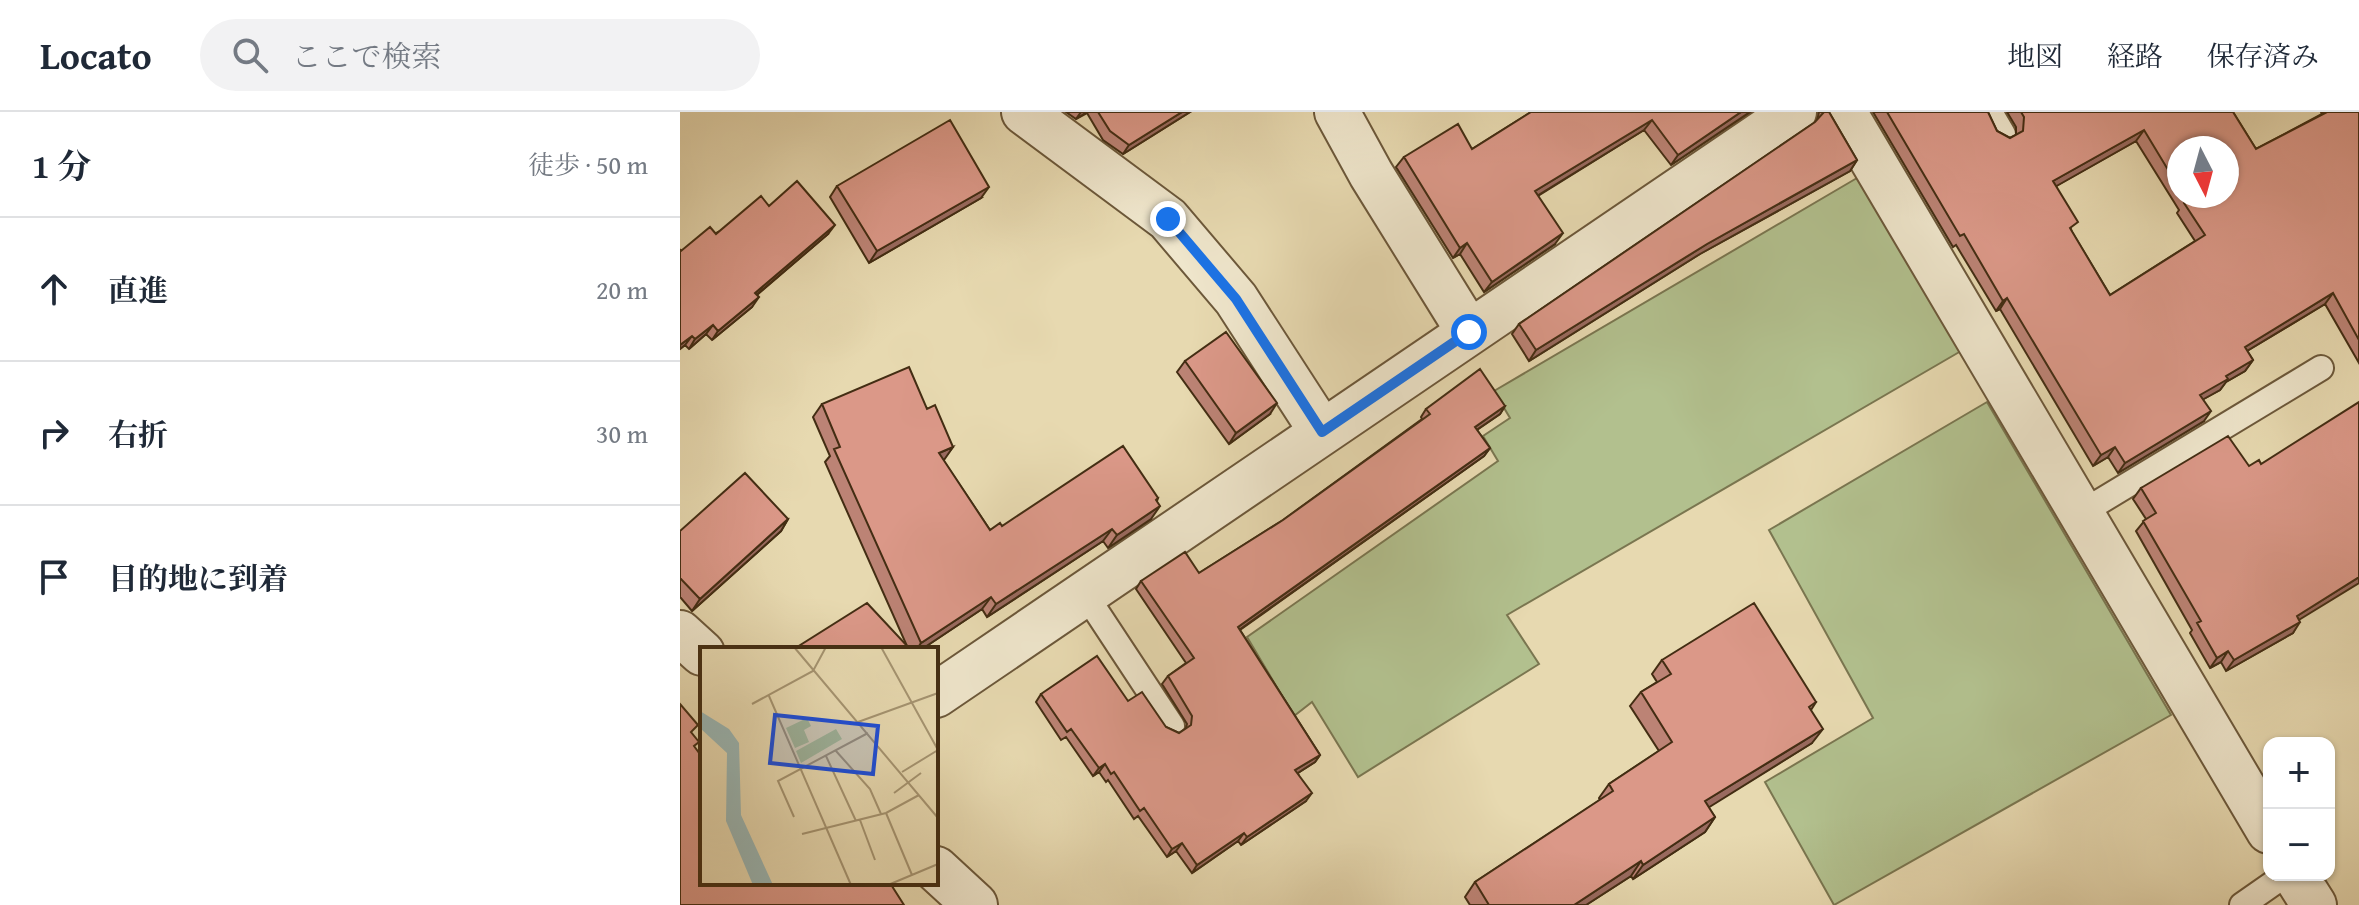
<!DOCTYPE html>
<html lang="ja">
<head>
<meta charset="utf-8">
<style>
  body { margin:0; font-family:"Gentium Book Plus","Noto Serif JP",serif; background:#f2f2f3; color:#1f2937 }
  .controls { position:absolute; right:24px; bottom:24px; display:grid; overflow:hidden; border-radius:16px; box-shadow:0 2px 6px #0004 }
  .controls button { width:72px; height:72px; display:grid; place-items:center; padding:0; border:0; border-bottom:2px solid #e0e1e3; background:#fff; color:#1f2937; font:40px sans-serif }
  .compass { position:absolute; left:1487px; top:24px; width:72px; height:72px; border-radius:50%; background:#fff; box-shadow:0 2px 6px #0004; rotate:174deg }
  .stop { position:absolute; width:24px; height:24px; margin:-18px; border:6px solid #1a73e8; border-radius:50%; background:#fff }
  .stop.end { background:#1a73e8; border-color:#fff; box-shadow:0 2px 8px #0008 }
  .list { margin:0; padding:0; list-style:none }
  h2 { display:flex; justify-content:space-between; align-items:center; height:104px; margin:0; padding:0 32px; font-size:34px }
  h2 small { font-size:26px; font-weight:400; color:#747a83 }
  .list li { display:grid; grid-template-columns:52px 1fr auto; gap:24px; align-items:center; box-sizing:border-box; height:144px; padding:0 32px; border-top:2px solid #e0e1e3 }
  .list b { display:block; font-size:30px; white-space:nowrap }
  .list em { font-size:26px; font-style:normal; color:#747a83 }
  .icon { flex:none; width:44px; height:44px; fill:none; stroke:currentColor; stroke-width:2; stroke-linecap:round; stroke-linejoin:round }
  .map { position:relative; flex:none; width:1679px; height:793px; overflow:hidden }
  header { display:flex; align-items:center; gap:48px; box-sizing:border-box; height:112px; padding:0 40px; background:#fff; border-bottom:2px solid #e0e1e3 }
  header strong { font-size:38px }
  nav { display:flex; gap:44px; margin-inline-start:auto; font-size:28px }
  .search { width:560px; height:72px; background:#f2f2f3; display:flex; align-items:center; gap:20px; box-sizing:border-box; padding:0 28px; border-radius:44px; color:#747a83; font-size:30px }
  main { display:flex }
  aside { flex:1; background:#fff }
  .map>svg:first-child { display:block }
</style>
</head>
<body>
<header>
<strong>Locato</strong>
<div class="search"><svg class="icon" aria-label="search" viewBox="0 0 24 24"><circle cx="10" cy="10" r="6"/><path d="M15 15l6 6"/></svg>ここで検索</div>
<nav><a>地図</a><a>経路</a><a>保存済み</a></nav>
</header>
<main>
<aside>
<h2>1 分<small>徒歩 · 50 m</small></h2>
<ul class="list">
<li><svg class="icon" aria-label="ahead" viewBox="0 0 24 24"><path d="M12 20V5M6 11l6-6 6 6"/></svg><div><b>直進</b></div><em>20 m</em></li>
<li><svg class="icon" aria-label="right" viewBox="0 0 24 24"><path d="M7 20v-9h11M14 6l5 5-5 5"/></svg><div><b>右折</b></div><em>30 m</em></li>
<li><svg class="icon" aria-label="arrive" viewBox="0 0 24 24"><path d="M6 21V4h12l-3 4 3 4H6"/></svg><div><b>目的地に到着</b></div></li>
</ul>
</aside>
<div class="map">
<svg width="1679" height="793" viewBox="0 0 1679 793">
  <rect width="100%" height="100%" fill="#e7d9b0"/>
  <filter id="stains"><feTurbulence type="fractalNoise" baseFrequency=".0025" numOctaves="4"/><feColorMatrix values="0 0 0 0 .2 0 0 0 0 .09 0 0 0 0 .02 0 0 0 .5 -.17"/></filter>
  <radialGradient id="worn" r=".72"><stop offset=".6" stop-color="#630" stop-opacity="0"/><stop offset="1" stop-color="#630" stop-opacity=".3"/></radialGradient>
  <path fill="#b2c08e" stroke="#7a7650" stroke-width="2" d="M 1177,66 L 1281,239 L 827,503 L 859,552 L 678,665 L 632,590 L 614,604 L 567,525 L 818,349 L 803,324 L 830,306 L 814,279 Z
    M 1307,290 L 1491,603 L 1154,793 L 1085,670 L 1193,606 L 1089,418 Z"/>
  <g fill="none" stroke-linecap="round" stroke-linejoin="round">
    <defs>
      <path id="service" d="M 1310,0 L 1323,22
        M 1401,401 L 1641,256
        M 405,482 L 492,614
        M 1562,793 L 1605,763"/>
      <path id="minor" d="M 344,0 L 488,107 L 556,187 L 642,320
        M 657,0 L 691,62 L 789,220
        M 1164,0 L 1589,719
        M 0,521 L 22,541
        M 256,583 L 1114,0
        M 256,757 L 295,793
        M 1615,763 L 1634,793"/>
    </defs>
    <use href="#service" stroke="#6c583a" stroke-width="28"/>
    <use href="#minor" stroke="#6c583a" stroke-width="48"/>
    <use href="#service" stroke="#efe6cc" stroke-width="24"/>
    <use href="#minor" stroke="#efe6cc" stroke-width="44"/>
  </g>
  <path fill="#bc8375" stroke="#432d13" stroke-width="2" fill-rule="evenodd" d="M 386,0 L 510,0 L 443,42 L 423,28 L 407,1 L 396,7 Z
    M 851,0 L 1070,0 L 991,53 L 964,18 L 858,84 L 875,132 L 804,180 L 780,142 L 773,146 L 716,55 L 724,45 L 792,37 Z
    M 1139,0 L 1149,0 L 1177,48 L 1170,59 L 1020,142 L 849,249 L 832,222 L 839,212 L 1137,9 Z
    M 1193,0 L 1308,0 L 1317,19 L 1330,26 L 1336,23 L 1336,15 L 1327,0 L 1553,0 L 1576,37 L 1642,2 L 1641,0 L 1679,0 L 1679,251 L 1645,192 L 1567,239 L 1573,248 L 1565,259 L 1546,270 L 1540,278 L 1523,287 L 1524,309 L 1438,361 L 1428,345 L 1413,354 L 1320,197 L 1316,199 L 1276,133 L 1273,135 ZM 1456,29 L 1499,98 L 1497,101 L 1515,129 L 1430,183 L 1392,120 L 1376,74 ZM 1499,36 L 1547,84 L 1499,84 Z
    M 157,74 L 301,86 L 189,151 L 150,85 Z
    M 89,94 L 148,122 L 77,183 L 72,195 L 32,228 L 26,222 L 9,237 L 5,233 L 0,237 L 0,138 L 1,139 Z
    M 505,249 L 590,302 L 549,332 L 497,260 Z
    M 142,292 L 247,297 L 273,335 L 263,348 L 310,418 L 322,414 L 478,386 L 471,407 L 428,436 L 423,429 L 307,505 L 302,497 L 242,537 L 114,537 L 227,534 L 145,350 L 150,344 L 133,305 Z
    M 825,294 L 820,302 L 797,318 L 810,336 L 804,344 L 560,518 L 640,643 L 635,650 L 618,661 L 626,689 L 561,733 L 558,729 L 512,761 L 496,739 L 487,745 L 458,704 L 454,707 L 428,668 L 426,670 L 419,660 L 413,664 L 386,625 L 381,628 L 356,590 L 361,582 L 448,589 L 486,615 L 499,621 L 506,616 L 507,612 L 482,572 L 488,564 L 506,551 L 456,477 L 461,469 L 519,461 L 603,408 L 742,307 L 741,305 L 746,297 Z
    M 1581,352 L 1619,508 L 1613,521 L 1546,559 L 1541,550 L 1530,556 L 1510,521 L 1512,518 L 1456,419 L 1466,407 L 1453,387 L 1461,376 Z
    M 108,407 L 101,419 L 12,499 L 0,485 L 0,419 Z
    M 982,548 L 1136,590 L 1131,598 L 1132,631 L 1028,695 L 1035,705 L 1025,720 L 953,767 L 951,764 L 906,793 L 790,793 L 785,785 L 795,770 L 920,688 L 919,686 L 929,672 L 979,639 L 950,594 L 961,580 L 977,570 L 972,562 Z"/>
  <path fill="#996a5f" stroke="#432d13" stroke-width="2" d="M 401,0 L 407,0 L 396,7 Z
    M 502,0 L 510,0 L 443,42 L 449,33 Z
    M 1061,0 L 1070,0 L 991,53 L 998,43 Z
    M 972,8 L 964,18 L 847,90 L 855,79 Z
    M 1464,18 L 1456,29 L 1366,80 L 1373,69 Z
    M 1177,48 L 1170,59 L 1020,142 L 849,249 L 856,238 L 1027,132 Z
    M 309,75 L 301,86 L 189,151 L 197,139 Z
    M 155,113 L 148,122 L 68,190 L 75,181 Z
    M 883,121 L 875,132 L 804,180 L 812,170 Z
    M 787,131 L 780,142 L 773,146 L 780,136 Z
    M 1653,181 L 1645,192 L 1557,245 L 1565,235 Z
    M 79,185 L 72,195 L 32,228 L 38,219 Z
    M 1327,186 L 1320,197 L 1316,199 L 1323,189 Z
    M 33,213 L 26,222 L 9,237 L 15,227 Z
    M 12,224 L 5,233 L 0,237 L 0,233 Z
    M 1573,248 L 1565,259 L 1546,270 L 1540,278 L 1513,293 L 1520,283 L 1546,264 Z
    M 597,291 L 590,302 L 549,332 L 556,321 Z
    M 825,294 L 820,302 L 789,323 L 795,315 Z
    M 1531,299 L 1524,309 L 1438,361 L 1445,351 Z
    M 273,335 L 264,348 L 250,354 L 259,341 Z
    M 1435,335 L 1428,345 L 1413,354 L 1421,343 Z
    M 810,336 L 804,344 L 552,523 L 558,515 Z
    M 480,394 L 471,407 L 428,436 L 437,423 Z
    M 108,407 L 101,419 L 12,499 L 20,487 Z
    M 432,417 L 423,429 L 307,505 L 316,492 Z
    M 1679,465 L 1679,471 L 1609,514 L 1617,504 Z
    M 311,485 L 302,497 L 242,537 L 237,537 L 241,531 Z
    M 1620,510 L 1613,521 L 1546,559 L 1554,548 Z
    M 1548,539 L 1541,550 L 1530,556 L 1537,546 Z
    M 1143,617 L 1132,631 L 1015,704 L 1025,689 Z
    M 640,643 L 635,650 L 610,666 L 615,658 Z
    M 425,652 L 419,660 L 413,664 L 419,656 Z
    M 632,681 L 626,689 L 561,733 L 567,725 Z
    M 1035,705 L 1025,720 L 953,767 L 963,753 Z
    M 564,721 L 558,729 L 512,761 L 517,753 Z
    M 502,731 L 496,739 L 487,745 L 492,737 Z
    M 961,749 L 951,764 L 906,793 L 894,793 Z"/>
  <path fill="#db9888" stroke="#432d13" stroke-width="2" fill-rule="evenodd" d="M 418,0 L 502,0 L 449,33 L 430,19 Z
    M 851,0 L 1061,0 L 998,43 L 972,8 L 855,79 L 883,121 L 812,170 L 787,131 L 780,136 L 724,45 L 778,12 L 792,37 Z
    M 1144,0 L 1149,0 L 1177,48 L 1027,132 L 856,238 L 839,212 L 1135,10 Z
    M 1207,0 L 1308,0 L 1317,19 L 1330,26 L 1343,19 L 1344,5 L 1341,0 L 1553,0 L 1576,37 L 1647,0 L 1679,0 L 1679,228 L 1653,181 L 1565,235 L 1573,248 L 1546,264 L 1548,267 L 1520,283 L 1531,299 L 1445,351 L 1435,335 L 1421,343 L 1327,186 L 1323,189 L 1284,122 L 1280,124 ZM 1464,18 L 1499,76 L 1499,36 L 1547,36 L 1547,84 L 1504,84 L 1507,89 L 1504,91 L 1525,123 L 1430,183 L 1390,116 L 1398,110 L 1373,69 Z
    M 270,8 L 309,75 L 197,139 L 157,74 Z
    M 117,69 L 155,113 L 75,181 L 79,185 L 38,219 L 33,213 L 15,227 L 12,224 L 0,233 L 0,138 L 1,139 L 30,115 L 36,122 L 81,84 L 89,94 Z
    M 546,220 L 597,291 L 556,321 L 505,249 Z
    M 229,255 L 247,297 L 255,293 L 273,335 L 259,341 L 310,418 L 320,411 L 322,414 L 443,334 L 478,386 L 476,388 L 480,394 L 437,423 L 432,417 L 316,492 L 311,485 L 241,531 L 154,337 L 160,335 L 142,292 Z
    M 800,257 L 825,294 L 795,315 L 810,336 L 558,515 L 640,643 L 615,658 L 632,681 L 567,725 L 564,721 L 517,753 L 502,731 L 492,737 L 464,696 L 460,699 L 434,660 L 431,662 L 425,652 L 419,656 L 391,617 L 387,620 L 361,582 L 417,544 L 448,589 L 462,580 L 486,615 L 499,621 L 511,613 L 512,604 L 488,564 L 514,546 L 461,469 L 505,440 L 519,461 L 603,408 L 750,302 L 746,297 Z
    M 1679,290 L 1679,465 L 1617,504 L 1620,510 L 1554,548 L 1548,539 L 1537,546 L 1517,511 L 1521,509 L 1463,409 L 1476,401 L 1461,376 L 1548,324 L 1569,354 L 1579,348 L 1581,352 Z
    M 65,361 L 108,407 L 20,487 L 0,466 L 0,419 Z
    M 187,491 L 230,537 L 114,537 Z
    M 1074,491 L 1136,590 L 1129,595 L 1143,617 L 1025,689 L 1035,705 L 963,753 L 961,749 L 894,793 L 809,793 L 795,770 L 933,679 L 929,672 L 992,630 L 961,580 L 991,562 L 982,548 Z
    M 0,592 L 18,613 L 11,620 L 19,630 L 14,634 L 22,645 L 22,771 L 210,771 L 224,793 L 0,793 Z"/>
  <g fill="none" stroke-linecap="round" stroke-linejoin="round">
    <path stroke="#1a73e8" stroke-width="10" d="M 488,107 L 556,187 L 642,320 L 789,220"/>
  </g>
  <g transform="translate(20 535)">
    <rect width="238" height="238" fill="#e7d9b0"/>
    <path d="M 107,71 L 111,79 L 104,83 L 109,95 L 95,101 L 86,81 ZM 136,82 L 142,92 L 101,116 L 96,104 Z" fill="#b2c08e"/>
    <path d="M 0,64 L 29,82 L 39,96 L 41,168 L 73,238 L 53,238 L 26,174 L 27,106 L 0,81 Z" fill="#9bb8b6"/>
    <path fill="none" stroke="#a59471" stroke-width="2" d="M 94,0 L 238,171M 181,0 L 238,103M 69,49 L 151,238M 52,57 L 113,24 L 126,0M 158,75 L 238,46M 136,104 L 170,142 L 181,167M 126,109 L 156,174M 202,125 L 238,103M 194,146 L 221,126M 186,166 L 212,228M 94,170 L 78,134 L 168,86M 160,173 L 175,213M 102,187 L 186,166 L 219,148M 188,238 L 238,217"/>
    <path fill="#1d4ed8" fill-opacity="0.15" stroke="#1d4ed8" stroke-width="4" d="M 75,68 L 178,79 L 173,127 L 70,116 Z"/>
    <rect width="238" height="238" fill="none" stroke="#432d13" stroke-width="4"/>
  </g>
  <rect width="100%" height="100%" filter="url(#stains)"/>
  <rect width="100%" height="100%" fill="url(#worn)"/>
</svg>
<div class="controls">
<button>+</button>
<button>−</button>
</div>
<svg class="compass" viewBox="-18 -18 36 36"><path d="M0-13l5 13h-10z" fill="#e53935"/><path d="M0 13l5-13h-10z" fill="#747a83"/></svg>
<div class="stop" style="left:789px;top:220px"></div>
<div class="stop end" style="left:488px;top:107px"></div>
</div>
</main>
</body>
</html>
